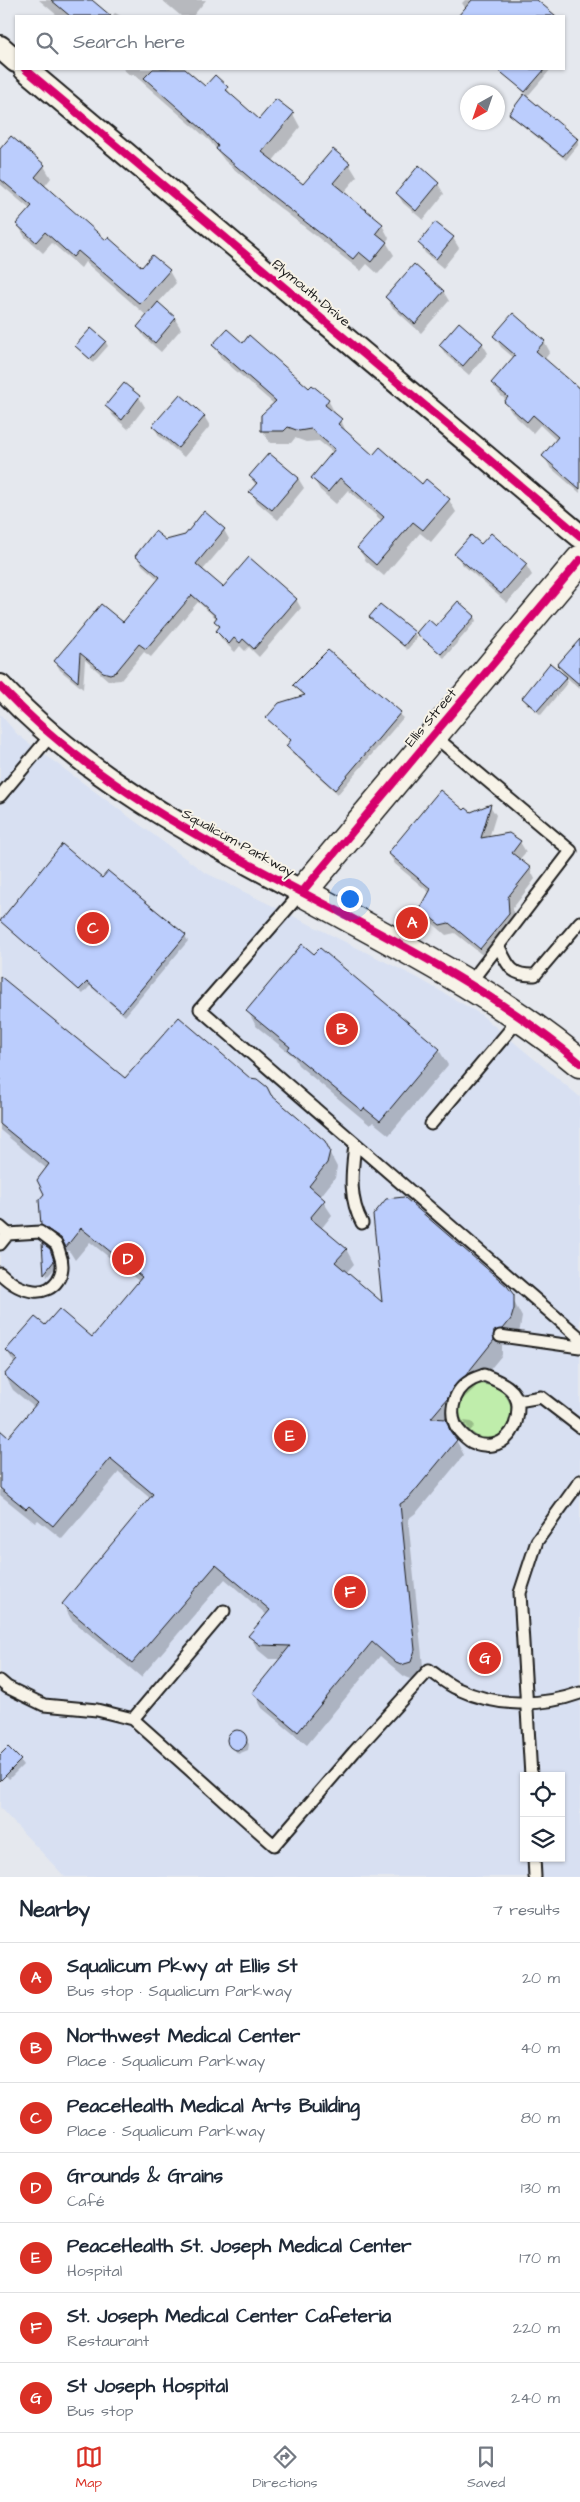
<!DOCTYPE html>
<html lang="en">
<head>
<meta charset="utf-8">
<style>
  body { margin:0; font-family:"Architects Daughter",sans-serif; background:#f6f6f7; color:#1f2937 }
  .controls { position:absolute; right:15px; bottom:15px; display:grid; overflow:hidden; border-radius:0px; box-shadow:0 1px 4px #0004 }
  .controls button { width:45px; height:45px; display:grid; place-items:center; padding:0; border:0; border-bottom:1px solid #e0e1e3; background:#fff; color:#1f2937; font:25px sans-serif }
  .compass { position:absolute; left:460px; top:85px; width:45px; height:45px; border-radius:50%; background:#fff; box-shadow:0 1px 4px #0004; rotate:220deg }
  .you { position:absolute; left:349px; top:898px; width:18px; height:18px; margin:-12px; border:4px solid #fff; border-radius:50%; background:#1a73e8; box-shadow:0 0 0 8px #1a73e833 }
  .badge { display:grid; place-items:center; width:32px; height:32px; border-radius:50%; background:#d93025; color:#fff; font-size:16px; font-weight:700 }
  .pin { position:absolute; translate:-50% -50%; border:2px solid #fff; box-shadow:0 1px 5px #0006 }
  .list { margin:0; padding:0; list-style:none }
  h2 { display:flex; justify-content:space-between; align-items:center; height:65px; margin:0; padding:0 20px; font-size:21px }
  h2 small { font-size:16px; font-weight:400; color:#747a83 }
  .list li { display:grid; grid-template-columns:32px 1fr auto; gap:15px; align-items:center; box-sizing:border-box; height:70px; padding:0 20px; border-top:1px solid #e0e1e3 }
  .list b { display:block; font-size:19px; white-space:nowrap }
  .list p { margin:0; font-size:16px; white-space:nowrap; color:#747a83 }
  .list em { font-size:16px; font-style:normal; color:#747a83 }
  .icon { flex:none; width:28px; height:28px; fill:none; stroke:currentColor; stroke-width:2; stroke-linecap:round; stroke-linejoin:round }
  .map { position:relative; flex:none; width:580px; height:1877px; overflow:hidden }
  .search { position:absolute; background:#fff; box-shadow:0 1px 4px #0004; left:15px; right:15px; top:15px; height:55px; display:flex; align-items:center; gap:12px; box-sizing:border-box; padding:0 18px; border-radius:0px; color:#747a83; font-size:19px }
  .sheet { height:555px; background:#fff }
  nav { display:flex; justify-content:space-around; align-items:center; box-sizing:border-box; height:70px; border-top:1px solid #e0e1e3; background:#fff; font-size:14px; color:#747a83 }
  nav a { display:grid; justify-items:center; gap:2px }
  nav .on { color:#d93025 }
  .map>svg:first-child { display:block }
</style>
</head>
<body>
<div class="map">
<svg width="580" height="1877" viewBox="0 0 580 1877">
  <rect width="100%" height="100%" fill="#e5e8ee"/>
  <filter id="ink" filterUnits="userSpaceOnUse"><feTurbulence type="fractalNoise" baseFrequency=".02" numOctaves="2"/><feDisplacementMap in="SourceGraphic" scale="10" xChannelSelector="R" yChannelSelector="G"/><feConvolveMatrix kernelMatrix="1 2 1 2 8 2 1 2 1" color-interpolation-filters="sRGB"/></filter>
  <g filter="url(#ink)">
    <path fill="#d8e0f2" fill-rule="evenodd" d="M 0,714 L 18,735 L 204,872 L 418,978 L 480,1014 L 580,1097 L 580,1877 L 65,1877 L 0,1808 ZM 524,1776 L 561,1776 L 561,1858 L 524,1858 Z"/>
    <path fill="#bfedab" stroke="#6e8464" d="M 474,1383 C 502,1383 523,1404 504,1430 C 490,1450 466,1434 460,1416 C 456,1403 465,1392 474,1383 Z"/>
    <path fill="#0003" d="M 39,0 L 90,0 L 109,16 L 58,16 Z
      M 162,0 L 206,0 L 193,16 L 181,16 Z
      M 465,0 L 535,0 L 554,16 L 460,16 L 466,9 L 462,3 Z
      M 115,13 L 121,16 L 112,16 Z
      M 123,69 L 183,69 L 205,88 L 227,88 L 232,97 L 259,121 L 293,114 L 300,127 L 272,162 L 303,186 L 333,151 L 349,164 L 357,177 L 343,193 L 382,225 L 389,238 L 386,242 L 394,255 L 378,274 L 367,264 L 361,271 L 266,197 L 225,161 L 210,141 L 133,74 L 131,76 Z
      M 516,69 L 551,69 L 526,98 L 577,140 L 579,144 L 566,160 L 513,118 L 510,114 L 526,94 L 509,78 Z
      M 0,150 L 44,166 L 51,178 L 44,187 L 106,241 L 142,269 L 169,271 L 176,283 L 157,304 L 175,319 L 181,329 L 161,352 L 144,337 L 138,327 L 147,316 L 85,262 L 81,268 L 52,243 L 43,253 L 25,237 L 18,225 L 31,210 L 0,184 Z
      M 419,167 L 438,184 L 444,194 L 423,220 L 403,203 L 397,193 Z
      M 435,224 L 453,238 L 459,248 L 443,268 L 425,253 L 420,243 Z
      M 443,291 L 449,301 L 421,333 L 392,307 L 386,297 Z
      M 494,336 L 544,341 L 550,352 L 544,360 L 580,391 L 580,493 L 550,467 L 544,456 L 557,441 L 540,425 L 533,433 L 512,413 L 505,402 L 507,401 L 499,394 L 493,383 L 514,358 L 501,347 Z
      M 105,341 L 108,346 L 93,363 L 76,346 Z
      M 482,343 L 488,353 L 469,375 L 446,355 L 440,345 Z
      M 214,345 L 243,345 L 309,390 L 312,387 L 328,400 L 335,413 L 334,414 L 341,420 L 347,434 L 374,456 L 449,500 L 456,512 L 431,542 L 420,533 L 384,576 L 366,561 L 359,549 L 382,521 L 348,490 L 336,504 L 320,490 L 313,478 L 334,453 L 319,441 L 306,442 L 295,438 L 291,443 L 270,443 L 262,430 L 274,404 L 221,358 Z
      M 124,385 L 139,397 L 145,407 L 128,429 L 113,416 L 107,406 Z
      M 204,416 L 210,426 L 184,457 L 159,436 L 154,426 Z
      M 251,477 L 298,478 L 304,488 L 278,520 L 257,502 L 251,492 L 256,486 Z
      M 224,530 L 229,539 L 202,571 L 223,589 L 296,599 L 301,608 L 259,657 L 249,647 L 245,651 L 240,646 L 235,652 L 222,640 L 217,631 L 220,629 L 215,621 L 217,619 L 198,602 L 151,657 L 144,652 L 121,680 L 109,681 L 85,660 L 83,689 L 60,670 L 55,661 L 123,624 L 159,580 L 142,565 L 137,556 L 166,542 Z
      M 482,546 L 526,565 L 532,575 L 507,603 L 462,564 L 456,554 Z
      M 474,616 L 476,621 L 444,658 L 418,633 Z
      M 371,617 L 414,633 L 417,638 L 407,650 Z
      M 580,641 L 580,689 L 565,676 L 558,665 Z
      M 328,651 L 403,718 L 338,794 L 290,751 L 288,746 L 292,741 L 267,719 L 305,696 L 294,685 Z
      M 565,677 L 568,682 L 541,715 L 526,703 L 524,698 Z
      M 490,806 L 496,815 L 489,838 L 520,842 L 526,852 L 519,860 L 530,869 L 535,879 L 513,908 L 514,924 L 486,958 L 455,933 L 446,935 L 428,919 L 422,909 L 430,893 L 395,864 L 389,854 L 464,812 L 471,814 Z
      M 62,846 L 102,880 L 108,872 L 185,936 L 188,941 L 125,1016 L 90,986 L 83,994 L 0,920 Z
      M 0,978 L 125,1080 L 271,1097 L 324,1142 L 337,1167 L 335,1178 L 320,1197 L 332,1215 L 321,1229 L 346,1249 L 354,1264 L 346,1273 L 384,1305 L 506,1287 L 522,1317 L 519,1334 L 511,1343 L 502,1345 L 502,1355 L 474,1389 L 461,1401 L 447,1423 L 464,1455 L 417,1512 L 408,1519 L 423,1666 L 419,1676 L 410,1679 L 405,1677 L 380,1656 L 307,1745 L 262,1708 L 254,1693 L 281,1659 L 269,1659 L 258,1650 L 250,1636 L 267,1615 L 225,1579 L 141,1677 L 71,1619 L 63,1604 L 151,1499 L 119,1472 L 62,1539 L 38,1520 L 35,1523 L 0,1495 L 0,1432 L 9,1439 L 35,1408 L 13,1390 L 5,1375 L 15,1364 L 7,1351 L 45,1327 L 92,1339 L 140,1282 L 90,1242 L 75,1260 L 70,1252 L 50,1239 L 42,1224 L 47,1169 L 0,1130 Z
      M 248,1011 L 439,1050 L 448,1065 L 389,1135 L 373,1122 L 370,1125 L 298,1065 L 294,1057 L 256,1026 Z
      M 43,1245 L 49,1250 L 56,1267 L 47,1277 Z
      M 464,1421 L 472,1422 L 475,1426 L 470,1431 Z
      M 241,1732 L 249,1744 L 248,1750 L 238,1754 L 229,1743 L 229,1737 L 232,1733 Z
      M 0,1757 L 20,1761 L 23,1765 L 9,1779 L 0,1769 Z"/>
    <path fill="#bbcdfd" stroke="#1c1c1c" d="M 51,0 L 92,0 L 111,16 L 70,16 Z
      M 472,0 L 537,0 L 556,16 L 458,16 Z
      M 153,69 L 185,69 L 205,86 L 215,75 L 228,87 L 226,90 L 259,119 L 276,99 L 294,113 L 262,152 L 303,184 L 333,149 L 350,163 L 333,183 L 383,224 L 376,233 L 387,242 L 371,262 L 359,252 L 353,259 L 257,184 L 216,149 L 218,146 L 201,128 L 144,78 Z
      M 497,69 L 545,69 L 525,92 Z
      M 524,94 L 578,139 L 563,156 L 509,114 Z
      M 11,136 L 45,165 L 35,177 L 106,240 L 108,237 L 142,267 L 152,255 L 170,270 L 140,304 L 78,251 L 73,257 L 45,232 L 36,242 L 16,224 L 32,206 L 0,179 L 0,149 Z
      M 419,165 L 439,183 L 416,211 L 396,193 Z
      M 435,222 L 454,237 L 436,259 L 418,243 Z
      M 414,264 L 444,291 L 415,324 L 385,297 Z
      M 158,302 L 176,318 L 155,343 L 137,327 Z
      M 513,313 L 545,341 L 536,351 L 580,389 L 580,489 L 542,456 L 558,437 L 533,415 L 527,422 L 504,402 L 508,397 L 491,383 L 515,355 L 493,336 Z
      M 459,322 L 483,343 L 463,366 L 439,345 Z
      M 91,328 L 106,341 L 90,359 L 75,346 Z
      M 227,329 L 243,343 L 249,335 L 309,388 L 312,385 L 329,399 L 325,405 L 342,419 L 338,424 L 373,455 L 380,447 L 422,484 L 426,479 L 450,499 L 423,530 L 413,522 L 376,565 L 357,548 L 384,517 L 340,478 L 328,492 L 311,478 L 335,449 L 311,429 L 299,431 L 288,427 L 284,431 L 261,431 L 261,415 L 276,401 L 212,345 Z
      M 124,383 L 140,396 L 122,420 L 105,406 Z
      M 180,394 L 205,416 L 178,448 L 152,426 Z
      M 269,453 L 299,478 L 272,510 L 249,492 L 257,483 L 249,476 Z
      M 204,511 L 225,529 L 196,564 L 223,587 L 249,557 L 297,599 L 254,649 L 243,639 L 240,643 L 234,638 L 229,644 L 216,631 L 220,626 L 214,621 L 217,617 L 192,595 L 146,649 L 139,644 L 116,672 L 110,674 L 103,672 L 80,653 L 78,682 L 54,661 L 101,604 L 123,622 L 160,577 L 135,556 L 155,531 L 166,540 L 185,535 Z
      M 491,533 L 527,564 L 501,594 L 454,554 L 471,535 L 481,544 Z
      M 458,601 L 475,616 L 441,654 L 416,633 L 428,619 L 436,626 Z
      M 380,604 L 415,632 L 404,646 L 369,617 Z
      M 580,639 L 580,685 L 557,665 Z
      M 328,650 L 401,712 L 335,790 L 286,746 L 291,740 L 266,718 L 279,703 L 305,695 L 293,685 Z
      M 550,663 L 567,677 L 537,711 L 522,698 Z
      M 440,790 L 464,810 L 466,808 L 471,812 L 491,804 L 481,838 L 509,833 L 521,841 L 512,853 L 531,868 L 508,897 L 509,914 L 480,949 L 449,923 L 440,925 L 420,909 L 431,889 L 388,853 Z
      M 62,844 L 102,878 L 108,871 L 186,935 L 122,1012 L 87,982 L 79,990 L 0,921 Z
      M 302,944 L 314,954 L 320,948 L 440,1049 L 380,1121 L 364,1108 L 362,1111 L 288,1050 L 290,1047 L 246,1011 Z
      M 0,976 L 125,1078 L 179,1017 L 250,1078 L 257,1079 L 267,1087 L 271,1095 L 325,1141 L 330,1151 L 327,1163 L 309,1186 L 325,1200 L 310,1218 L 347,1249 L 335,1262 L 382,1302 L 373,1215 L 386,1199 L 404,1197 L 507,1286 L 514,1295 L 514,1309 L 511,1319 L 503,1329 L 494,1331 L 494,1340 L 466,1375 L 453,1387 L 448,1398 L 431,1418 L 446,1419 L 450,1431 L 457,1440 L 409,1498 L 400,1504 L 415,1650 L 411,1662 L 401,1665 L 396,1663 L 372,1642 L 298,1732 L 252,1693 L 290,1646 L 260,1645 L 248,1636 L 270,1610 L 216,1565 L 132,1663 L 62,1604 L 153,1494 L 110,1458 L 53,1526 L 29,1506 L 26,1509 L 0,1488 L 0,1430 L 8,1437 L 37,1403 L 4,1375 L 17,1360 L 6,1350 L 35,1317 L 45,1325 L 59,1309 L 92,1337 L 142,1277 L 81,1228 L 66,1247 L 61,1238 L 41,1225 L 39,1200 L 44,1194 L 37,1180 L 49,1164 L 0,1124 Z
      M 42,1243 L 50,1249 L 54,1261 L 44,1274 Z
      M227 1740a10 10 0 1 1 20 0a10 10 0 1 1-20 0Z
      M 8,1747 L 21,1760 L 0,1781 L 0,1755 Z"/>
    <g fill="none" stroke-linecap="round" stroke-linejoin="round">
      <defs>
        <path id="lane" d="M 433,735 L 571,851 L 469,984
          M 0,796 L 51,735
          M 302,892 L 200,1009 L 580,1338
          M 499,947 C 508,966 511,976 535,975 L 580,922
          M 431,1124 L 520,1018
          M 355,1144 C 352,1172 348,1197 362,1223
          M 0,1227 L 8,1234 L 40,1232 C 45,1236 51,1240 56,1244 C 58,1247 59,1251 60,1255 C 67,1273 55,1293 34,1291 C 21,1290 9,1282 0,1273
          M 0,1244 L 8,1234
          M 500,1336 L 580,1347
          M 484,1375 C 499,1381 518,1388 518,1407 C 518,1433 501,1452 474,1443 C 470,1442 465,1437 462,1434 C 446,1419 452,1391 470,1381 C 474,1378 480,1377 484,1375 Z
          M 518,1401 L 541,1397 L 580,1427
          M 0,1681 L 7,1687 L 44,1705 L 97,1710 L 133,1719 L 274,1845 L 354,1752 L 429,1670 C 438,1676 448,1685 458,1689 C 496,1707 541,1707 580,1693
          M 133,1719 L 224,1611
          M 531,1776 L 520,1593 L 537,1541 L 580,1481
          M 534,1858 L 535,1877"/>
        <path id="street" d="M 0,47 L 16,61
          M 25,69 L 580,536
          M 0,686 C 85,777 193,834 302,892"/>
        <path id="secondary" d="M 580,560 L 302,892 C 397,944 496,993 580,1063"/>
      </defs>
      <use href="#lane" stroke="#1c1c1c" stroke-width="15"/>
      <use href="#street" stroke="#1c1c1c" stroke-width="26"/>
      <use href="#secondary" stroke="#1c1c1c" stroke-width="31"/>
      <use href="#lane" stroke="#f7f3e8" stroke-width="11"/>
      <use href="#street" stroke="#f7f3e8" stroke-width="22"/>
      <use href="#secondary" stroke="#f7f3e8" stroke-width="28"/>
      <defs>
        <path id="cycleway" d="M 25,69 L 580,536
          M 0,686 C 161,858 403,913 580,1063
          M 302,892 L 580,560"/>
      </defs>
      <use href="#cycleway" stroke="#f7f3e8" stroke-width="11"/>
      <use href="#cycleway" stroke="#d6006c" stroke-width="8"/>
    </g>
  </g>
  <g text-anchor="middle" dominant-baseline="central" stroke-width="4" stroke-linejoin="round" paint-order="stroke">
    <g font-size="14" fill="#1c1c1c" stroke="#f7f3e8">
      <text transform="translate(311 293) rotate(40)">Plymouth Drive</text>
      <text transform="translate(431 718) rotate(-50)">Ellis Street</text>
      <text transform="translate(238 843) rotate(29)">Squalicum Parkway</text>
    </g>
  </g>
</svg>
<div class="controls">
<button><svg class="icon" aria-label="locate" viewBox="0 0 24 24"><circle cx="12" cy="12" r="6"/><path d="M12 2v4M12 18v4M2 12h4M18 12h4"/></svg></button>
<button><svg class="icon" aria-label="layers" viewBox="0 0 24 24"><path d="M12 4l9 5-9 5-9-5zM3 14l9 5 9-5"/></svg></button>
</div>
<svg class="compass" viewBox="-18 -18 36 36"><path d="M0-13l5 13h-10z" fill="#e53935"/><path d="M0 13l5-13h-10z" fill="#747a83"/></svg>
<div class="you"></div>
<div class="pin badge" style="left:412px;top:923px">A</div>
<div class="pin badge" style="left:342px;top:1029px">B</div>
<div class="pin badge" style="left:93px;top:928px">C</div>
<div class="pin badge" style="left:128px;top:1259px">D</div>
<div class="pin badge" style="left:290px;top:1436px">E</div>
<div class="pin badge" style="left:350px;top:1592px">F</div>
<div class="pin badge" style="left:485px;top:1658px">G</div>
<div class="search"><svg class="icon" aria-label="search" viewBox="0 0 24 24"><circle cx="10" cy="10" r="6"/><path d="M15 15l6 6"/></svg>Search here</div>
</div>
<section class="sheet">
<h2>Nearby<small>7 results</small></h2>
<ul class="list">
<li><span class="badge">A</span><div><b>Squalicum Pkwy at Ellis St</b><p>Bus stop · Squalicum Parkway</p></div><em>20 m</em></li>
<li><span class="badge">B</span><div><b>Northwest Medical Center</b><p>Place · Squalicum Parkway</p></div><em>40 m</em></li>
<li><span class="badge">C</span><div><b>PeaceHealth Medical Arts Building</b><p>Place · Squalicum Parkway</p></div><em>80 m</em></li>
<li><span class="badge">D</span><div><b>Grounds &amp; Grains</b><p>Café</p></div><em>130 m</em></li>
<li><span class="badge">E</span><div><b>PeaceHealth St. Joseph Medical Center</b><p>Hospital</p></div><em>170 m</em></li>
<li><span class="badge">F</span><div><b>St. Joseph Medical Center Cafeteria</b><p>Restaurant</p></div><em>220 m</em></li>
<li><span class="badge">G</span><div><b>St Joseph Hospital</b><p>Bus stop</p></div><em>240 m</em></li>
</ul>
</section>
<nav>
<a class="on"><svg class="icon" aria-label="map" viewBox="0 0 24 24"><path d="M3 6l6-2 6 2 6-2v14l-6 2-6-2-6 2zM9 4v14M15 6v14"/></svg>Map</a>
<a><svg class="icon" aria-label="directions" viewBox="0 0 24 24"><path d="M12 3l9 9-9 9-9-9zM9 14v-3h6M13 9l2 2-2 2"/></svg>Directions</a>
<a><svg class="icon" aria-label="saved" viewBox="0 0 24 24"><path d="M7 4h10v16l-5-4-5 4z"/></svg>Saved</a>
</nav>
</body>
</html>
